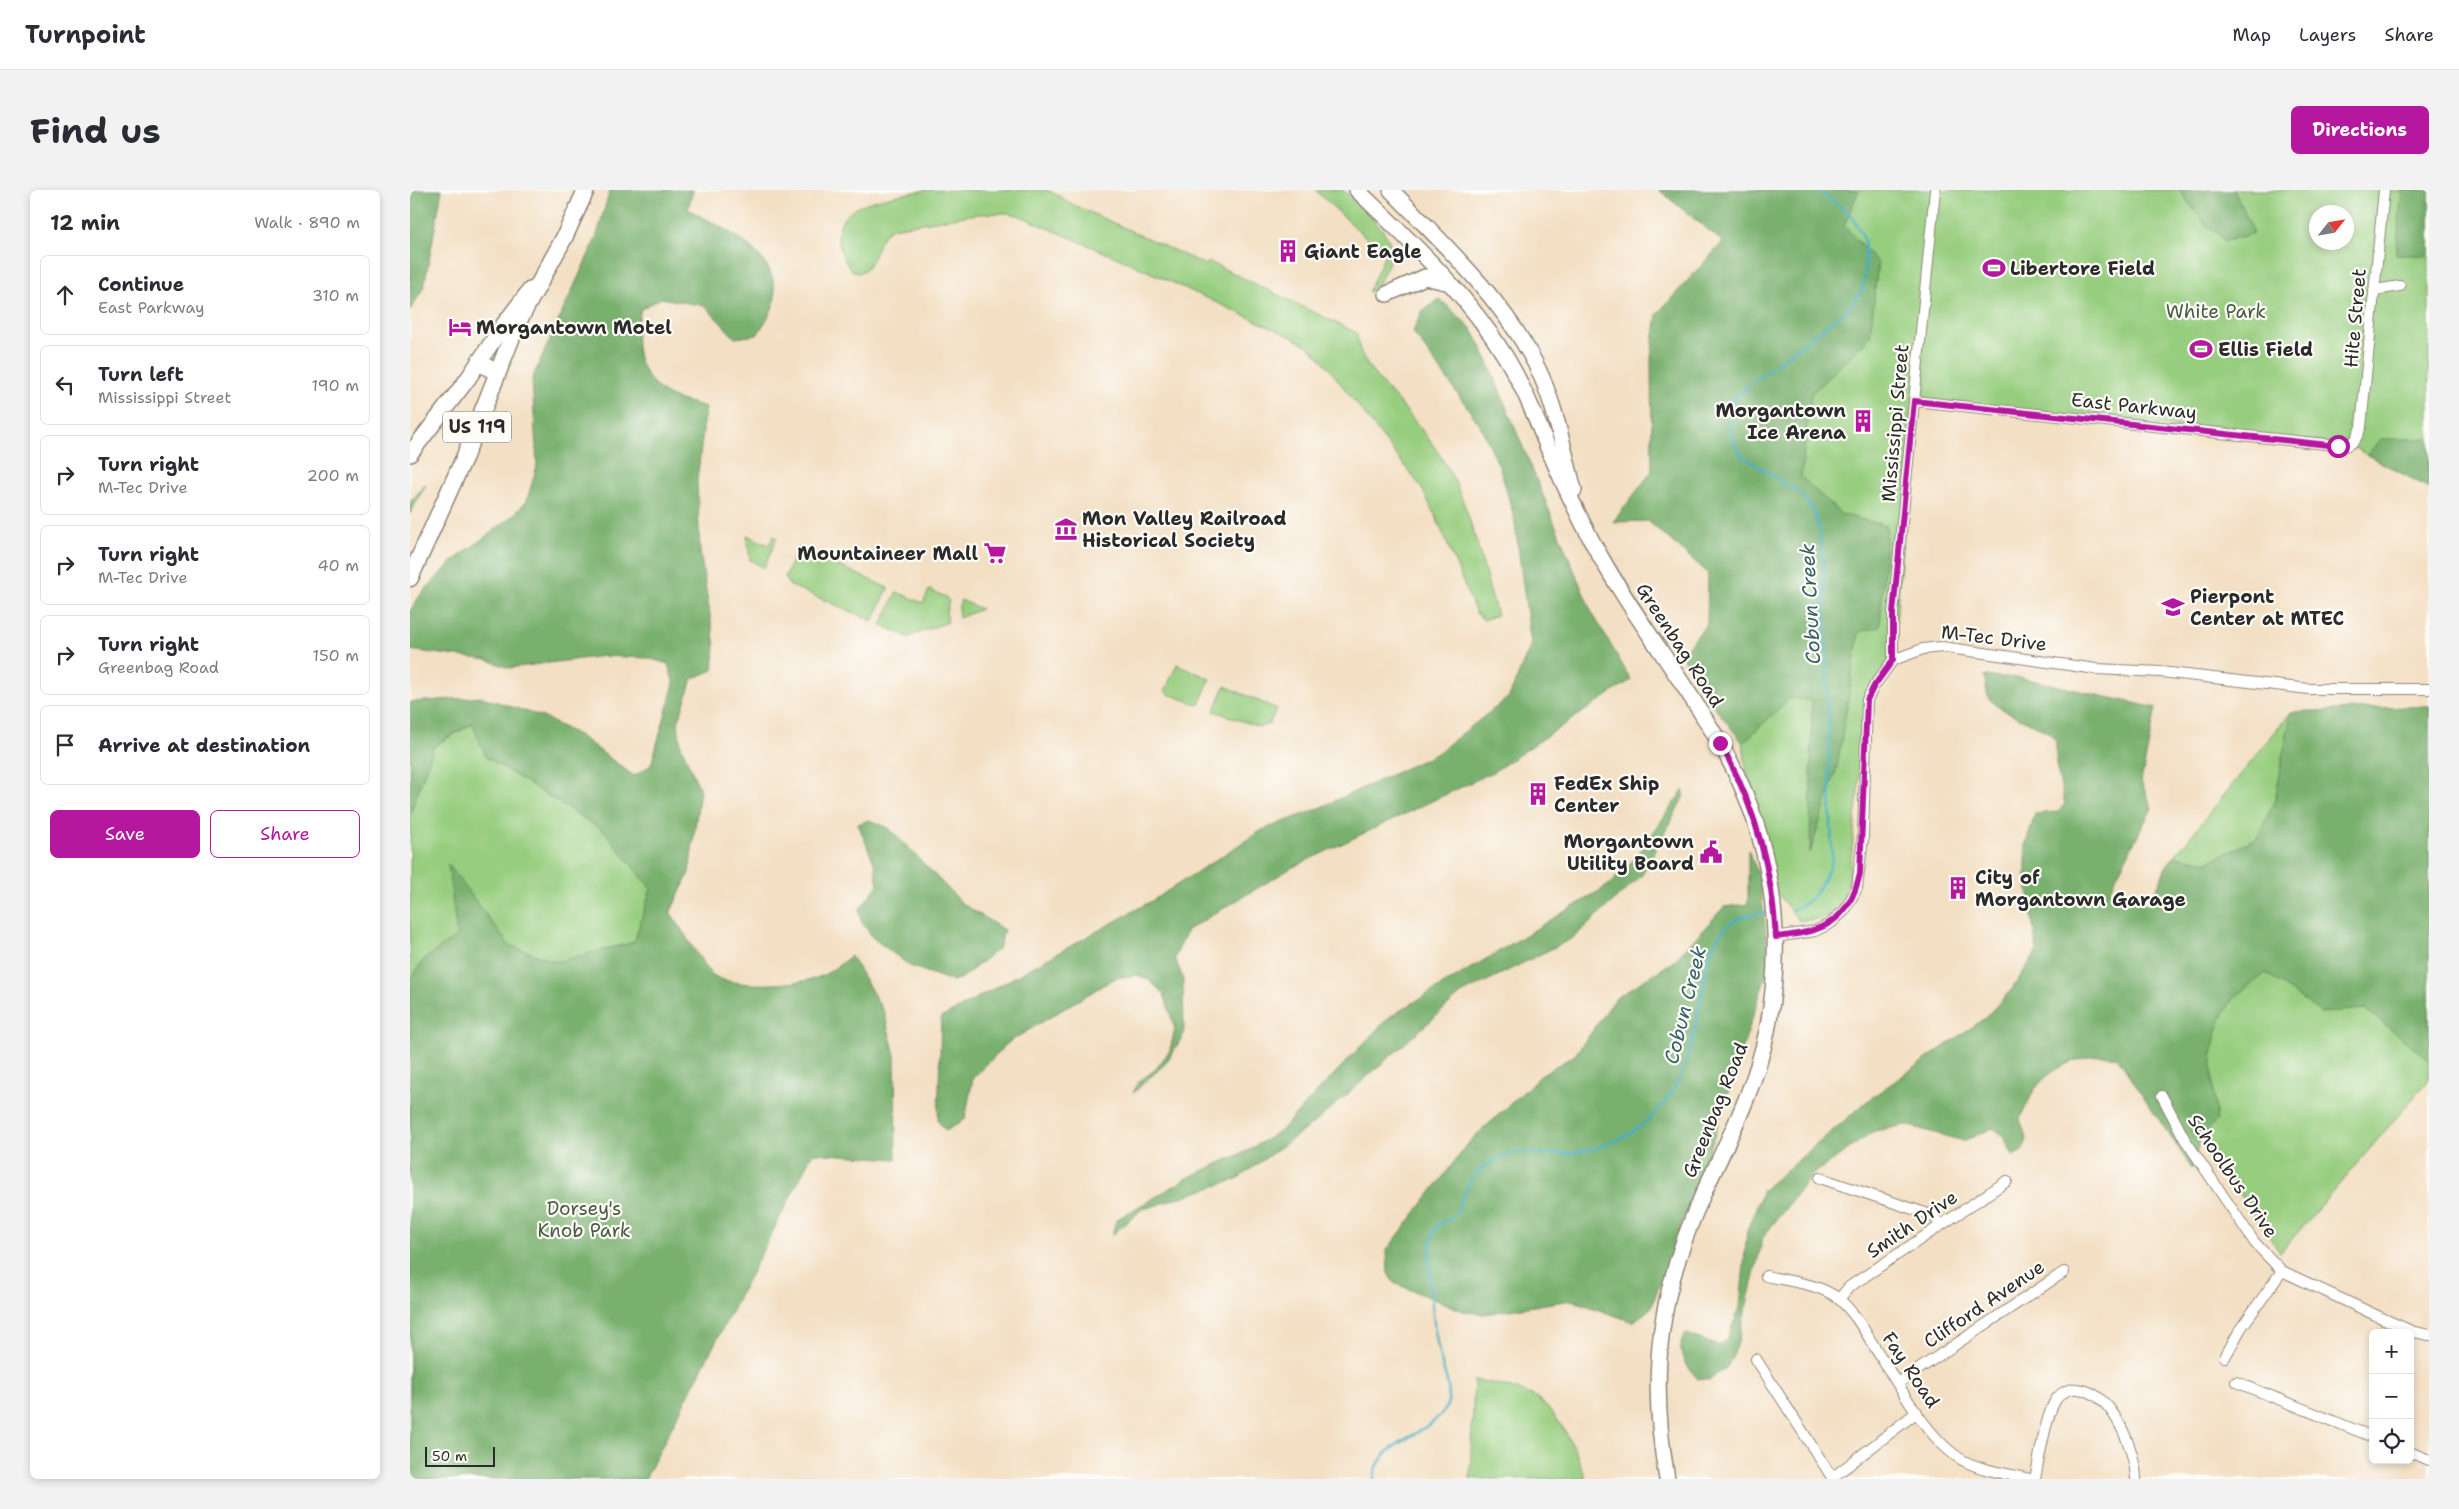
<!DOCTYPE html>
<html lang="en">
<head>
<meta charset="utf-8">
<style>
  body { margin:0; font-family:"Shantell Sans",sans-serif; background:#f2f2f3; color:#2b2b33 }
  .controls { position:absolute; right:15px; bottom:15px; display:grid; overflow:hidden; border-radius:8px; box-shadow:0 2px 8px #0003 }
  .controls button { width:45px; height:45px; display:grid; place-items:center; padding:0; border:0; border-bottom:1px solid #e1e1e2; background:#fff; color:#2b2b33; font:25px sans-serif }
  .compass { position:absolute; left:1899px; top:15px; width:45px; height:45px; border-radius:50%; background:#fff; box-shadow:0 2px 8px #0003; rotate:59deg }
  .scale { position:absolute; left:15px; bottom:12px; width:70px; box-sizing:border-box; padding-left:5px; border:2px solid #2b2b2b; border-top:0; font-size:14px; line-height:18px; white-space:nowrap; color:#2b2b2b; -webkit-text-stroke:4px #fdfcf7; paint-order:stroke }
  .stop { position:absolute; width:15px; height:15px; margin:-11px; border:4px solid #b5179e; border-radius:50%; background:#fff }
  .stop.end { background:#b5179e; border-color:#fff; box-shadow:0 1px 5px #0008 }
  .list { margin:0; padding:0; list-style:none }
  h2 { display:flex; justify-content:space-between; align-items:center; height:65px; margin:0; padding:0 20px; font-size:21px }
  h2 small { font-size:16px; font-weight:400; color:#7c7c81 }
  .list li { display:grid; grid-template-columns:32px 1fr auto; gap:15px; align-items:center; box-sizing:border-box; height:80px; margin:0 10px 10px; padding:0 10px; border:1px solid #e1e1e2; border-radius:8px }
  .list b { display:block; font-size:19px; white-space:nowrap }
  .list p { margin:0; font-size:16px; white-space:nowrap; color:#7c7c81 }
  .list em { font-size:16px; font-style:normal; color:#7c7c81 }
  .actions { display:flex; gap:10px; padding:15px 20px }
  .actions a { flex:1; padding:11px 0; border:1px solid #b5179e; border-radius:8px; text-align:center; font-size:18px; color:#b5179e }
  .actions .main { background:#b5179e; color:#fff }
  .icon { flex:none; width:28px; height:28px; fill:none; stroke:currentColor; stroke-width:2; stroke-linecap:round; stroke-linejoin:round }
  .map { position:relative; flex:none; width:2019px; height:1289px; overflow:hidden; border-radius:8px }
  header { display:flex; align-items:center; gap:30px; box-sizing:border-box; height:70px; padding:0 25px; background:#fff; border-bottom:1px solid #e1e1e2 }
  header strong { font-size:24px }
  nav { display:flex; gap:28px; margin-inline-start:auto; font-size:18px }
  .intro { display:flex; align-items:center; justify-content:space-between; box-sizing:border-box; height:120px; padding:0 30px }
  h1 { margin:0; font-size:35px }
  .button { padding:12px 22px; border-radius:8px; background:#b5179e; color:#fff; font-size:18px; font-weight:700 }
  main { display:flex; gap:30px; padding:0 30px }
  aside { flex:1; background:#fff; border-radius:8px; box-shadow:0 2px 8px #0003 }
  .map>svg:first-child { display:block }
</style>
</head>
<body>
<header>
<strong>Turnpoint</strong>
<nav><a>Map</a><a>Layers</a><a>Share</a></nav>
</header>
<div class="intro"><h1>Find us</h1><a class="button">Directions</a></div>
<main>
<aside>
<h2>12 min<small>Walk · 890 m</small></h2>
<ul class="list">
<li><svg class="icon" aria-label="ahead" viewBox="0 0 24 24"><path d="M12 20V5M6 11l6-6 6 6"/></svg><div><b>Continue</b><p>East Parkway</p></div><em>310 m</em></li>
<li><svg class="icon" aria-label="left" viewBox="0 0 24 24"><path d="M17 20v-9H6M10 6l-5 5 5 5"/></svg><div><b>Turn left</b><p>Mississippi Street</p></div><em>190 m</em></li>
<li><svg class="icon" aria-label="right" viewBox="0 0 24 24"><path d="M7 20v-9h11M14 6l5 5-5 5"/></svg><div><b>Turn right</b><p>M-Tec Drive</p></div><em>200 m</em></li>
<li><svg class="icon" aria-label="right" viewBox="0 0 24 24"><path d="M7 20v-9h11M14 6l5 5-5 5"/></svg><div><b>Turn right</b><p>M-Tec Drive</p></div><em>40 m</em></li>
<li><svg class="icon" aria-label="right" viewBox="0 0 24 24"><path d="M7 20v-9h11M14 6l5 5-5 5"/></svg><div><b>Turn right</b><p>Greenbag Road</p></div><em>150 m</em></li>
<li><svg class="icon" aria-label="arrive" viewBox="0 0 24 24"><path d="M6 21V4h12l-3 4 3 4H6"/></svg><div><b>Arrive at destination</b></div></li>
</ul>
<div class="actions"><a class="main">Save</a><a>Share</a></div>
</aside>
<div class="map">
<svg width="2019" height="1289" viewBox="0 0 2019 1289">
  <rect width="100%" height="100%" fill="#fdfcf7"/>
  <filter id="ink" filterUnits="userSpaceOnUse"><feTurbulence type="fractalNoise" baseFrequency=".02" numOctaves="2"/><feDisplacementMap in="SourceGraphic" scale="10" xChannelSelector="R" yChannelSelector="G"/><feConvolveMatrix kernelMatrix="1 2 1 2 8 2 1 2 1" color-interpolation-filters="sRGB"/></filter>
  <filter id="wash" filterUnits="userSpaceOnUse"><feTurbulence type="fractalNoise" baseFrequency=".0096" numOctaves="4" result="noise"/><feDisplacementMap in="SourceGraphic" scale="20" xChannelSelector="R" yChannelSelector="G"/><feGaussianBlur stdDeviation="1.12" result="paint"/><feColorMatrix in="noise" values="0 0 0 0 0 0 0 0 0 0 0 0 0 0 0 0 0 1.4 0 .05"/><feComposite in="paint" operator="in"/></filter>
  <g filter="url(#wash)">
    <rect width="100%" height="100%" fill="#f3dfc3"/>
    <path fill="#97cd7f" stroke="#617c55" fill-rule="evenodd" d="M 515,0 L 638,0 L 664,15 L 796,75 L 798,72 L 802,73 L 947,143 C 948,175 976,196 994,218 C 1014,242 1033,266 1046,294 C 1064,335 1074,381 1087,425 L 1074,430 L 1066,423 L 1026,327 L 1011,297 L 910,167 L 899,157 L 884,148 L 724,75 L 610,26 L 598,23 L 568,24 L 482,38 C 464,47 468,76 449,83 C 439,82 435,71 432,64 C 411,10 481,8 515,0 Z
      M 905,0 L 933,0 C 946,13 985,43 981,64 C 979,76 970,89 965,100 L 958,102 L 975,65 Z
      M 1249,0 L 2019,0 L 2019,298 L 1940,255 L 1504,211 L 1483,470 L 1464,496 L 1456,526 L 1438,698 C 1423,723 1420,732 1388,730 L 1361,695 L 1335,572 L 1292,133 L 1339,72 ZM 1906,22 L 1936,22 L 1936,52 L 1906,52 Z
      M 337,345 L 359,355 L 363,346 L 367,348 L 354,378 L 340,370 Z
      M 388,357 L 478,398 L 463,431 L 379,395 L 375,387 Z
      M 519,400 L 536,407 L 539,411 L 536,422 L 538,432 L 498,447 L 471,435 L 487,402 L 513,413 Z
      M 551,410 L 571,419 L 549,428 L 548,418 Z
      M 767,474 L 800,489 L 789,515 L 758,504 L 755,501 Z
      M 815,496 L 867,519 L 859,534 L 849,537 L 804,521 Z
      M 93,516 L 279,683 L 203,843 L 235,1289 L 0,1289 L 0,624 L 24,556 Z
      M 2019,516 L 2019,890 L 1870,1063 L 1744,877 L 1756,677 L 1881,522 Z
      M 1064,1190 C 1076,1191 1117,1201 1127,1208 C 1151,1227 1167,1261 1176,1289 L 1060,1289 Z"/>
    <path fill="#79b06e" stroke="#526e4c" d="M 0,0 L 32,0 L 14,97 L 0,120 Z
      M 200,0 L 283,0 L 278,19 C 310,38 364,58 365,103 C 366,118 354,133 347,145 L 325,148 L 295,116 L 251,108 L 231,119 C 223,150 224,180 253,202 C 261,209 285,213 296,217 L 287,290 L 290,362 L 305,456 L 303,480 L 282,489 L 268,533 L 271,556 L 290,600 L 279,683 L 260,722 C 268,733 296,780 303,785 C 322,799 388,795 409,787 C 420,783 431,773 441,766 L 474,822 L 485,865 L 486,969 L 403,963 L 235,1289 L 0,1289 L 0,790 L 14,769 L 47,746 L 38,674 L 99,755 L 146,772 L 224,752 L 241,699 L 194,641 L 76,567 L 62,533 L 24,556 L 0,624 L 0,512 L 72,507 L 133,527 L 170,546 L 224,586 L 241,575 L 264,494 L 258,474 L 238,468 L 194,466 L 99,478 L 78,470 L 0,460 L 0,421 L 11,404 L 43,371 L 103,326 L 117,310 L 127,276 L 122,189 L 186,48 Z
      M 1249,0 L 1449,0 L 1434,36 L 1468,73 L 1460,147 L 1401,204 L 1391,287 L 1431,324 L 1477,336 L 1470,437 L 1449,442 L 1427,577 L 1400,663 L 1402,511 L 1380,508 L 1333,553 L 1299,510 L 1271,465 L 1297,434 L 1298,383 L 1238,331 L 1203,332 L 1242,281 L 1241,167 L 1247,124 L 1313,52 Z
      M 1769,0 L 1824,0 L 1844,43 L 1816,51 L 1795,34 Z
      M 1992,0 L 2019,0 L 2019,66 L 1986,64 Z
      M 1030,109 L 1061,138 L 1071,156 L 1181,421 L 1221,490 L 1083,582 L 883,677 L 777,740 L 765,768 L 773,789 L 774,844 L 756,873 L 723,903 L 728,892 L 746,879 L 760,860 L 765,839 L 754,804 L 738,789 L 727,785 L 705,788 L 599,852 L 563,888 L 555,929 L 536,941 L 528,931 L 531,828 L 745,709 L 852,640 L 905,620 L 1026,564 L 1099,507 L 1121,454 L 1104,327 L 1090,278 L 1070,235 L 1003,142 L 1012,121 Z
      M 1971,249 L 2019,249 L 2019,298 L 1957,265 Z
      M 16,294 L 0,324 L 0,312 Z
      M 1574,486 L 1612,488 L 1746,518 L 1731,591 L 1742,618 L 1699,701 L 1740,715 L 1756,677 L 1765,666 L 1798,672 L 1847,648 L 1865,610 L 1881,522 L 2019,516 L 2019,870 L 1955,819 L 1911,823 L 1856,783 C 1846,791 1831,800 1823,810 C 1795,846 1801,888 1807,930 L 1791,947 L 1782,979 L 1707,867 C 1679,861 1643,875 1626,898 C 1620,907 1615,919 1610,929 L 1617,950 L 1612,961 L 1603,966 L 1593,945 L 1583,938 L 1553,951 L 1496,935 L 1464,941 L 1402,985 L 1353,1047 L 1327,1156 L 1317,1177 L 1299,1190 L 1288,1189 C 1275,1174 1265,1163 1275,1143 L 1308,1156 L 1317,1149 L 1330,1118 L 1337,1040 L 1353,1000 L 1461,908 L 1576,827 L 1602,799 L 1627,761 L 1616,686 L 1616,653 L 1625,624 L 1648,622 L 1655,614 L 1646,574 L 1646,551 L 1640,543 L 1590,518 L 1578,508 Z
      M 1273,600 L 1274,606 L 1232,685 L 1163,748 L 1051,804 L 908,930 L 827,989 L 731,1020 L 702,1045 L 706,1030 L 781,986 L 837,961 L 870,941 L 978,828 L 1199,695 L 1226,667 Z
      M 459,630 L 480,639 L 553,714 L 594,740 L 589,758 L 552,788 L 542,791 L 500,776 L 463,748 L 451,731 L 449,720 L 468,695 L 465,675 L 448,634 Z
      M 1338,660 L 1350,688 L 1359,776 L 1304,947 L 1241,1118 L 1223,1132 L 1161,1110 L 1074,1124 L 1053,1121 L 984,1093 L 978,1083 L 977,1060 L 1061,950 L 1134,883 L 1165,865 L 1206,808 L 1264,771 L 1314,717 L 1338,714 Z"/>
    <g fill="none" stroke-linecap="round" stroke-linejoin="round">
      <path stroke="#44afc2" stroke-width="2.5" d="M 1381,720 C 1404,714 1414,691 1422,671 L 1414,378 L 1409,338 L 1403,320 L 1391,304 L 1332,266 L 1323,251 L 1319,229 L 1324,209 L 1339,195 L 1439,118 L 1453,99 L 1456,73 L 1454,49 L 1442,26 L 1408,0
        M 964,1289 C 968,1248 1022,1247 1037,1215 C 1043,1201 1033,1181 1030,1167 C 1024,1140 1012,1059 1027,1036 C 1031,1031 1040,1031 1044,1026 C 1048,1023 1050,1016 1051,1012 C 1061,988 1064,979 1089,968 C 1106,960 1122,963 1140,964 C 1183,965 1227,948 1254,913 C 1275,887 1283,853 1289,820 C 1298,776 1297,723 1357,723"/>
    </g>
  </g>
  <g filter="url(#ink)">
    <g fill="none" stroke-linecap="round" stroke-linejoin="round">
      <defs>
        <path id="minor" d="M 1965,100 L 1990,96
          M 1504,211 L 1934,256 C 1945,254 1947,246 1951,237 L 1974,0
          M 1483,470 L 1483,423 L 1525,0
          M 1365,747 L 1405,741 L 1421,733 L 1435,720 L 1447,698 L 1453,647 L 1457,510 L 1464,496 L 1483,470 L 1513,459 L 1532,457 L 1686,479 L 1751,482 L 1899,499 L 2019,499
          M 1752,906 L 1774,948 L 1845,1053 L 1872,1081 L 1974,1129 L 2004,1142 L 2019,1145
          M 1410,988 L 1524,1026 L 1530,1035
          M 1356,1086 C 1379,1091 1410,1094 1429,1109 C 1445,1123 1456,1143 1467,1161 C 1489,1195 1518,1251 1554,1271 C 1574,1281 1598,1284 1620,1289
          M 1429,1109 L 1439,1097 L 1597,991
          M 1815,1167 L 1831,1138 L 1872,1081
          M 1346,1169 L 1423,1289
          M 1826,1192 L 1963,1247
          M 1488,1193 L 1654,1082
          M 2000,1262 L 2019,1270
          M 1422,1288 L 1507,1222
          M 1625,1289 C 1629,1270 1636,1222 1647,1208 C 1652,1202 1660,1198 1667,1199 C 1702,1201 1725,1259 1726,1289"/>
        <path id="secondary" d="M 947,0 C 1001,52 1056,102 1095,166 C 1113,195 1125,226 1138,258 C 1152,291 1167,323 1184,355 C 1223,427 1275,491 1315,562 C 1362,647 1376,746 1357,841 C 1346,897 1318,950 1294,1002 C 1249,1100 1238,1183 1257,1289
          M 981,0 C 1032,53 1091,107 1125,173 C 1145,211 1153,259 1164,300
          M 977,104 L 1015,87 L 1040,93
          M 0,264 L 57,190 L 94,134 L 120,100"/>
        <path id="primary" d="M 69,172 L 87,183
          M 0,388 L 55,266 L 107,134 L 154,48 L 176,0"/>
      </defs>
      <use href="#minor" stroke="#8f8577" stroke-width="12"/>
      <use href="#secondary" stroke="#8f8577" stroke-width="18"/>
      <use href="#primary" stroke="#8f8577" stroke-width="19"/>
      <use href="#minor" stroke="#fff" stroke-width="10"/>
      <use href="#secondary" stroke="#fff" stroke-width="15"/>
      <use href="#primary" stroke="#fff" stroke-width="16"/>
    </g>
  </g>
  <g fill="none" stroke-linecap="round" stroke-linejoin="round" filter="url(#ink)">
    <path stroke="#b5179e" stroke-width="6" d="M 1310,553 C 1344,613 1362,678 1366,747 C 1412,742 1439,733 1450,683 L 1457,510 L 1464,496 L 1483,470 L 1483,423 L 1504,211 L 1928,256"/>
  </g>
  <defs>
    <symbol id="building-bare" viewBox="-9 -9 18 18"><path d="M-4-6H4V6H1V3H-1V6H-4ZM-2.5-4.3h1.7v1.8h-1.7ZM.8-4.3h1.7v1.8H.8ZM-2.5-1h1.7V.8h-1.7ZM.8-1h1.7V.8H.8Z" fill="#b5179e" stroke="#fdfcf7" stroke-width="2.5" paint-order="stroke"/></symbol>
    <symbol id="stadium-bare" viewBox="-9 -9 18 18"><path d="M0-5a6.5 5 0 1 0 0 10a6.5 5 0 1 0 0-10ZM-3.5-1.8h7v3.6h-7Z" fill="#b5179e" stroke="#fdfcf7" stroke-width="2.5" paint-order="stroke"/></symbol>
    <symbol id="hotel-bare" viewBox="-9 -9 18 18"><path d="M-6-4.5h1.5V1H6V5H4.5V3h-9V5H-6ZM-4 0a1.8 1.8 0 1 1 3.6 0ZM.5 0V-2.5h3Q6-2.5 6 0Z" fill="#b5179e" stroke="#fdfcf7" stroke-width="2.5" paint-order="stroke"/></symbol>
    <symbol id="museum-bare" viewBox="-9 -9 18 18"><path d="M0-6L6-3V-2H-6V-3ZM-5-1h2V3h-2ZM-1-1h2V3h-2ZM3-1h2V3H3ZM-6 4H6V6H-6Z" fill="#b5179e" stroke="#fdfcf7" stroke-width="2.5" paint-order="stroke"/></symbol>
    <symbol id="supermarket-bare" viewBox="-9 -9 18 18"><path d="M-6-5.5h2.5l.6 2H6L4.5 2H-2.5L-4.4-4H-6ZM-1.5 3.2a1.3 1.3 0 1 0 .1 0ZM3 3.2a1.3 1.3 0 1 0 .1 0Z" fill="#b5179e" stroke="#fdfcf7" stroke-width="2.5" paint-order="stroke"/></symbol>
    <symbol id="university-bare" viewBox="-9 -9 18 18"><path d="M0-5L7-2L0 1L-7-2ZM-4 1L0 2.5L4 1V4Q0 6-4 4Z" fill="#b5179e" stroke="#fdfcf7" stroke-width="2.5" paint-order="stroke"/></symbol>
    <symbol id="civic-bare" viewBox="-9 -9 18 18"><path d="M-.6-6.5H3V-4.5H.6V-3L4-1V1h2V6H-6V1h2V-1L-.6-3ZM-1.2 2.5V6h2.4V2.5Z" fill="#b5179e" stroke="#fdfcf7" stroke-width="2.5" paint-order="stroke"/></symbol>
  </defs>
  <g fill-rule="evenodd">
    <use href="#building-bare" x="862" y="45" width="32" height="32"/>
    <use href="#stadium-bare" x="1568" y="62" width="32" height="32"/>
    <use href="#hotel-bare" x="34" y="121" width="32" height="32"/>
    <use href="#stadium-bare" x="1775" y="143" width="32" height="32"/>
    <use href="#building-bare" x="1437" y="215" width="32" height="32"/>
    <use href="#museum-bare" x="640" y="323" width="32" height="32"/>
    <use href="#supermarket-bare" x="569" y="347" width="32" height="32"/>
    <use href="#university-bare" x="1747" y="401" width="32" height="32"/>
    <use href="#building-bare" x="1112" y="588" width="32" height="32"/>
    <use href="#civic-bare" x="1285" y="646" width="32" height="32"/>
    <use href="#building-bare" x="1532" y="682" width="32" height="32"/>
  </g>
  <g text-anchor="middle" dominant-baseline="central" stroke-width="4.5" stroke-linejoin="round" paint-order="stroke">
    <rect fill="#fdfcf7" stroke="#6a6a68" stroke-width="1" x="33" y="221.5" width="68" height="31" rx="4"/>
    <g font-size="18" font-weight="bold" fill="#2b2b2b">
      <text x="67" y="237">US 119</text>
    </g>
    <g font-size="19" font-weight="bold" fill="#2b2b2b" stroke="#fdfcf7" text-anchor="start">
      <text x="894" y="61">Giant Eagle</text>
      <text x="1600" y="78">Libertore Field</text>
      <text x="66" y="137">Morgantown Motel</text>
      <text x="1808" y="159">Ellis Field</text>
      <text x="1436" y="220" text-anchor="end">Morgantown<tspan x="1436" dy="22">Ice Arena</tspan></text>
      <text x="672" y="328">Mon Valley Railroad<tspan x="672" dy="22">Historical Society</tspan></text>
      <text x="568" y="363" text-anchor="end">Mountaineer Mall</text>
      <text x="1780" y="406">Pierpont<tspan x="1780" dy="22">Center at MTEC</tspan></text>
      <text x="1144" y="593">FedEx Ship<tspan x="1144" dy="22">Center</tspan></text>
      <text x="1284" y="651" text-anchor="end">Morgantown<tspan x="1284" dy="22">Utility Board</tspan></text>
      <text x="1565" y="687">City of<tspan x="1565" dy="22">Morgantown Garage</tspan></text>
    </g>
    <g font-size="19" fill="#4b5c44" stroke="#fdfcf7">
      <text x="1806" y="121">White Park</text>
      <text x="174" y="1018">Dorsey's<tspan x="174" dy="22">Knob Park</tspan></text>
    </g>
    <g font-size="19" fill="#2b2b2b" stroke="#fdfcf7">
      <text transform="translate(1945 128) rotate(-85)">Hite Street</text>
      <text transform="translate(1724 216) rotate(6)">East Parkway</text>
      <text transform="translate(1485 233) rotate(-85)">Mississippi Street</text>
      <text transform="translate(1584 448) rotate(7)">M-Tec Drive</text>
      <text transform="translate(1270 455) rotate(57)">Greenbag Road</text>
      <text transform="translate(1305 920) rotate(-68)">Greenbag Road</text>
      <text transform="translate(1823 986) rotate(56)">Schoolbus Drive</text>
      <text transform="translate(1502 1034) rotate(-34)">Smith Drive</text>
      <text transform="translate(1574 1114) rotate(-34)">Clifford Avenue</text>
      <text transform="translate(1501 1180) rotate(56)">Fay Road</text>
    </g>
    <g font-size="20" font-style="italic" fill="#356067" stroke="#fdfcf7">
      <text transform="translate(1400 414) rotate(-93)">Cobun Creek</text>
      <text transform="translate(1275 815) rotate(-76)">Cobun Creek</text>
    </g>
  </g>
</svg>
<div class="controls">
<button>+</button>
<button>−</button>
<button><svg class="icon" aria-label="locate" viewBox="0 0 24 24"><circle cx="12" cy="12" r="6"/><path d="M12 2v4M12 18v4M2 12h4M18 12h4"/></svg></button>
</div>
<svg class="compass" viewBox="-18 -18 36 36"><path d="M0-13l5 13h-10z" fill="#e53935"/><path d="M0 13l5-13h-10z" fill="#7c7c81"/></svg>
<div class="scale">50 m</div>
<div class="stop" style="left:1928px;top:256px"></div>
<div class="stop end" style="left:1310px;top:553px"></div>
</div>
</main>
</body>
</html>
